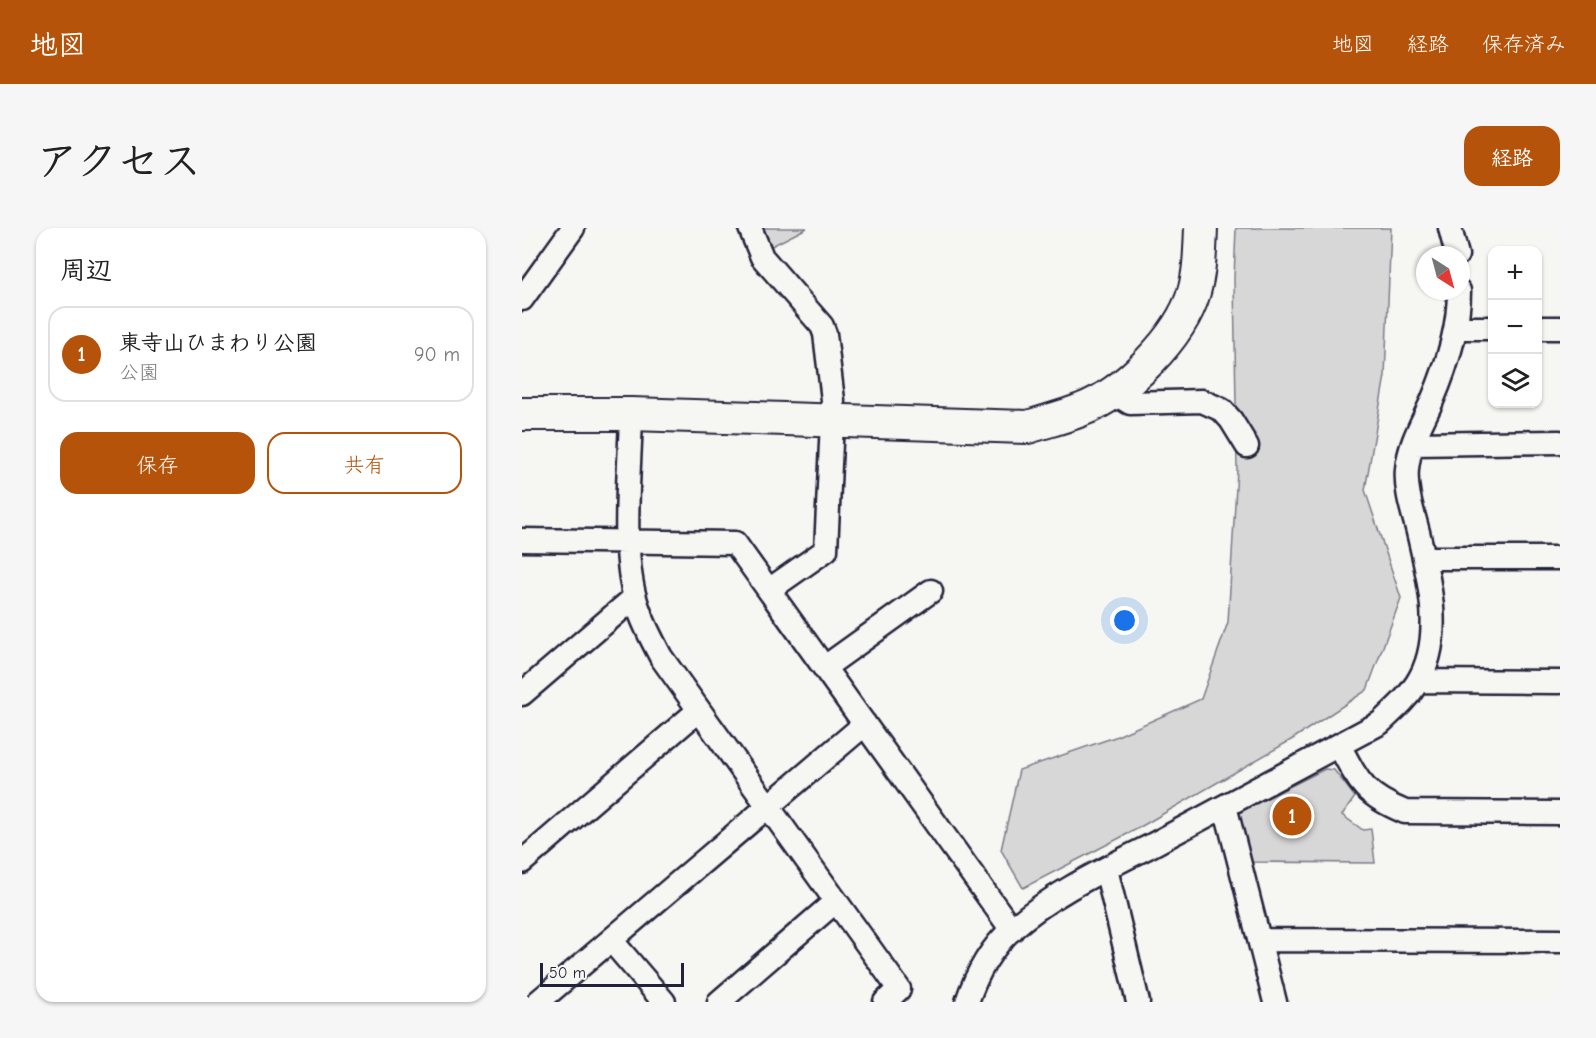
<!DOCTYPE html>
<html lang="ja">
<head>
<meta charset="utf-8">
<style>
  body { margin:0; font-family:"Comic Neue","Klee One",sans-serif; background:#f6f6f6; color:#222 }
  .controls { position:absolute; right:18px; top:18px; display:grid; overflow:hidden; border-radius:12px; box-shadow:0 2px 4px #0004 }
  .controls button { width:54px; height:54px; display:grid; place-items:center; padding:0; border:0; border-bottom:2px solid #e0e0e0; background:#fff; color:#222; font:30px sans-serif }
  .compass { position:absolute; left:894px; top:18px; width:54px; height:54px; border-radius:50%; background:#fff; box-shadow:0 2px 4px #0004; rotate:144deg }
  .scale { position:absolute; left:18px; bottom:15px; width:144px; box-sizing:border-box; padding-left:6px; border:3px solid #22223b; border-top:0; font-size:16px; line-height:21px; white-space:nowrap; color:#22223b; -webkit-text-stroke:4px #f6f6f2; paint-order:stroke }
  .you { position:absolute; left:603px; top:393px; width:21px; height:21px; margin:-15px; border:4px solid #fff; border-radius:50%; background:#1a73e8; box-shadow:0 0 0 9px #1a73e833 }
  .badge { display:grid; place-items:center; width:39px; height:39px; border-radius:50%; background:#b45309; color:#fff; font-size:20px; font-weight:700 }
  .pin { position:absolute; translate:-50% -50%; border:3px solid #fff; box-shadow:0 2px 6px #0006 }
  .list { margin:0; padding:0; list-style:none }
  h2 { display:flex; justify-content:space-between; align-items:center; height:78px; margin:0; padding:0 24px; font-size:26px }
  h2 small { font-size:20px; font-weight:400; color:#767676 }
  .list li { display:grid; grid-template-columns:39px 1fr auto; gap:18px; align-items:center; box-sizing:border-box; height:96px; margin:0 12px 12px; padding:0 12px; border:2px solid #e0e0e0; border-radius:18px }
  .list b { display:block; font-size:22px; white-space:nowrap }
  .list p { margin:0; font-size:20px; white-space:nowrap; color:#767676 }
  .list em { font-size:20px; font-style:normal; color:#767676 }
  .actions { display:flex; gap:12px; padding:18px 24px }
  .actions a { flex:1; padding:14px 0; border:2px solid #b45309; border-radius:18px; text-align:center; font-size:21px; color:#b45309 }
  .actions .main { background:#b45309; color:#fff }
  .icon { flex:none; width:33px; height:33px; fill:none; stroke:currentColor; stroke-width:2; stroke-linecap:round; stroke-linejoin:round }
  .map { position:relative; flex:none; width:1038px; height:774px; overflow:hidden; border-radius:18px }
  header { display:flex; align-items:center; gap:36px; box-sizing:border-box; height:84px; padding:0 30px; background:#b45309; color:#fff }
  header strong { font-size:28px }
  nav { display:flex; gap:33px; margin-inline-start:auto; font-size:21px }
  .intro { display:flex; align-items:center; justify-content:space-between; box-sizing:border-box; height:144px; padding:0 36px }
  h1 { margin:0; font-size:42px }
  .button { padding:15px 27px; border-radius:18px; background:#b45309; color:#fff; font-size:21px; font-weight:700 }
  main { display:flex; gap:36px; padding:0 36px }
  aside { flex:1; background:#fff; border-radius:18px; box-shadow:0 2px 4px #0004 }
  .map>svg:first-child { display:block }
</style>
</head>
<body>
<header>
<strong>地図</strong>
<nav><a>地図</a><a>経路</a><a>保存済み</a></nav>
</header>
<div class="intro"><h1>アクセス</h1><a class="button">経路</a></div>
<main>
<aside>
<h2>周辺<small></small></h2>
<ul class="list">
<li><span class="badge">1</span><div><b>東寺山ひまわり公園</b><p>公園</p></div><em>90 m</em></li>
</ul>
<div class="actions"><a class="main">保存</a><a>共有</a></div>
</aside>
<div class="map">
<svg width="1038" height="774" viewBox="0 0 1038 774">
  <rect width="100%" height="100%" fill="#f6f6f2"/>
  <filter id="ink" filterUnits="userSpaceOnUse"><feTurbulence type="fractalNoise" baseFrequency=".0167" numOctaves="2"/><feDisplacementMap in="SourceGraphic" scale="12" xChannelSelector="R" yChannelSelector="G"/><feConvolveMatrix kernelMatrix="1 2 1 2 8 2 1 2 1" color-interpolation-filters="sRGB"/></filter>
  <g filter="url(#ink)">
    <path fill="#d7d7d7" stroke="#7c7c89" stroke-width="1.5" d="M 232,0 L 285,0 L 240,23 Z
      M 714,0 L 869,0 L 863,148 L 843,262 L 879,370 L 845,462 L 769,512 L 613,602 L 501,660 L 479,622 L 497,542 L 593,509 L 679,471 L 706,394 L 715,242 L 712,51 Z
      M 803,541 L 812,542 L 833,569 L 820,587 L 841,602 L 849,601 L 853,635 L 725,634 L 716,590 L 719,583 Z"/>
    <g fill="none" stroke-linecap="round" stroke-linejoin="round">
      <defs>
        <path id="street" d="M 228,0 L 240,29 L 300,98 L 303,106 L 311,172 L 304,322 L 247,362
          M 928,0 L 935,27
          M 0,71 L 51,0
          M 935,100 L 970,100
          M 1016,100 L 1038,100
          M 592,165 L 608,175 L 680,173 L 700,182 L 709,192 L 725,218
          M 109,186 C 108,241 99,318 113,370 C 119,391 129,410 139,429 L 377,761 L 363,774
          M 891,216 L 1038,214
          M 0,312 L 213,315 L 490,702
          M 902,330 L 1038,330
          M 303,439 L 409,363
          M 897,453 L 1038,454
          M 0,466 L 113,369
          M 817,517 C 837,555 842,567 883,584 L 1038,585
          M 703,578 L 753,774
          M 0,634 L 177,482
          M 584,641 L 616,774
          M 89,712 L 142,774
          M 738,712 L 1038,713
          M 16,774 L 343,496
          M 197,774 L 314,673
          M 445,774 C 454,747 469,720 490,701 C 529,666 583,641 630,617 C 706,576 782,536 858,495 C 872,482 885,471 895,455 C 923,412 907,350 896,304 C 891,284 883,262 885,241 C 887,217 900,195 910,173 C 925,138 937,101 937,63"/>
        <path id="secondary" d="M 0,186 L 109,186 L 506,199 C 524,193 542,189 559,182 C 602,166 659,109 672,64 C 678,43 678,22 679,0"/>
      </defs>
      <use href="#street" stroke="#22223b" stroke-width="27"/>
      <use href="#secondary" stroke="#22223b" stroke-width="36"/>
      <use href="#street" stroke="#f6f6f2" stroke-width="22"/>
      <use href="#secondary" stroke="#f6f6f2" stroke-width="32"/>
    </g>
  </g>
</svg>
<div class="controls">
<button>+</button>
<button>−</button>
<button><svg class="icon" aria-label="layers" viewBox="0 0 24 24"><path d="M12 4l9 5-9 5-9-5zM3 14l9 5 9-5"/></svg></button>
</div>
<svg class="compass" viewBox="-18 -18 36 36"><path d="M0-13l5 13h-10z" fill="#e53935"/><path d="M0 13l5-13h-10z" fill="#767676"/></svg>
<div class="scale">50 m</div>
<div class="you"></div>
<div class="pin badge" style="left:770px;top:588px">1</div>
</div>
</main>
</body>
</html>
